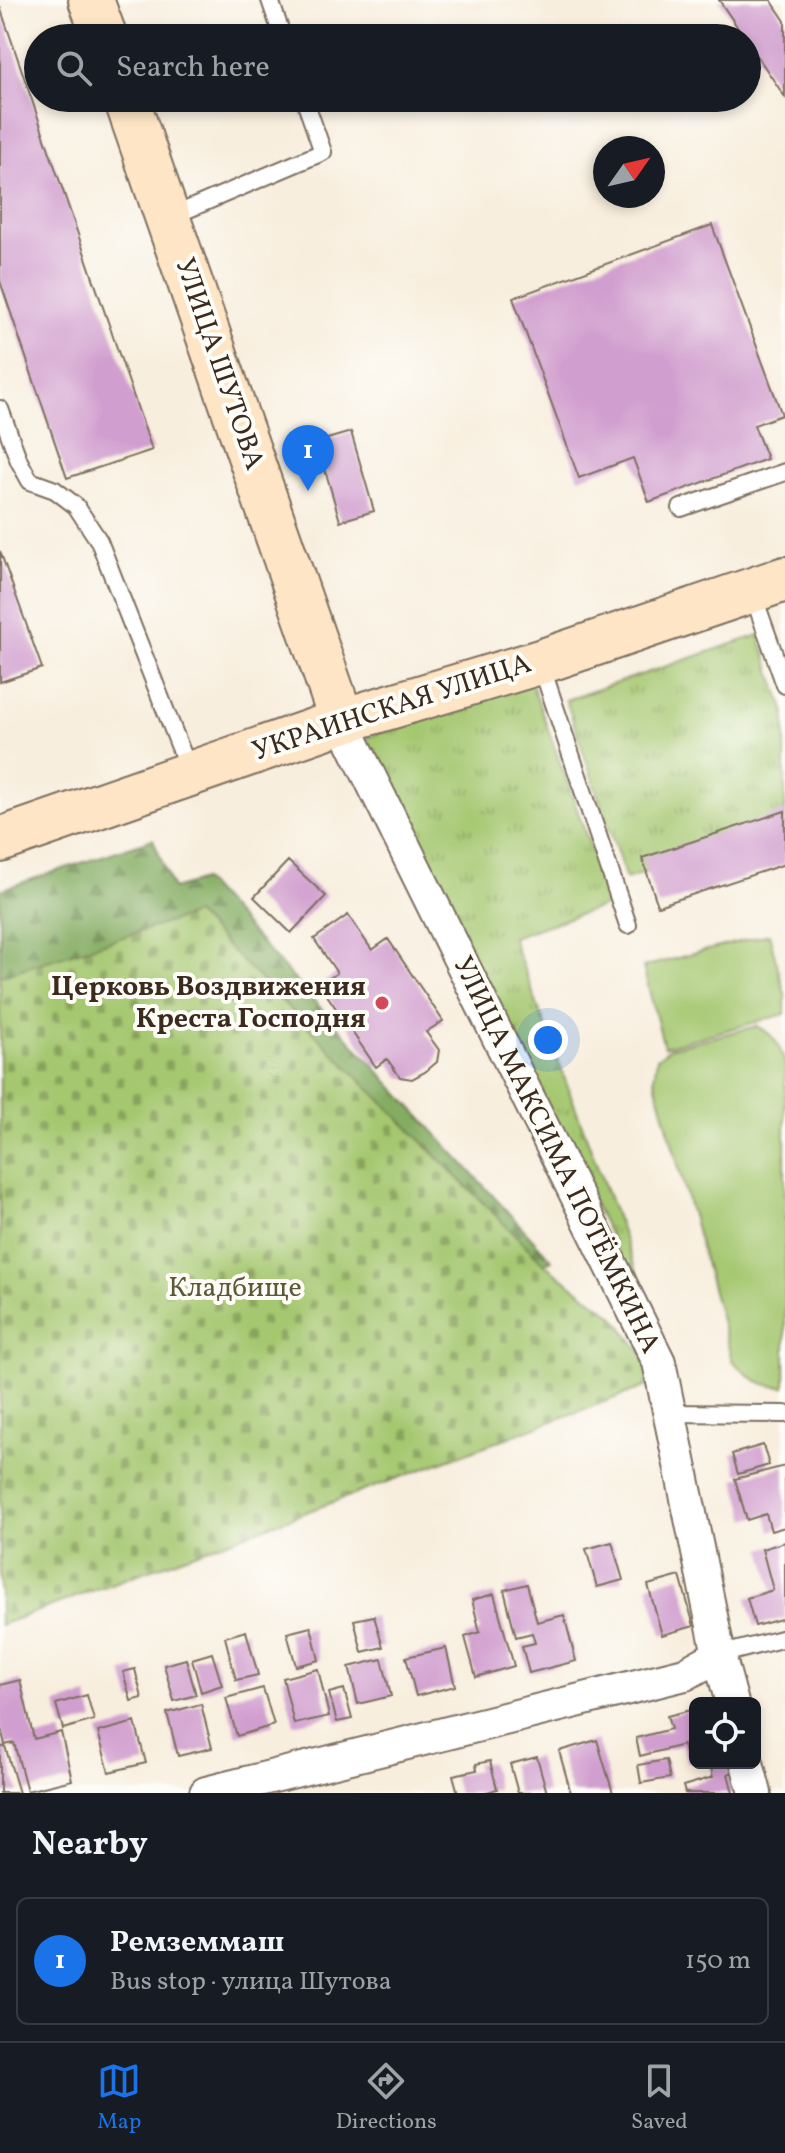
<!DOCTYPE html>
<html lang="en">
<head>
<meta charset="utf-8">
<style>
  body { margin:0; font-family:Vollkorn,serif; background:#20242c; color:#f1f3f6 }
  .controls { position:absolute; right:24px; bottom:24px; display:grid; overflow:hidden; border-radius:12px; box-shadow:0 4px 12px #0003 }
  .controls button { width:72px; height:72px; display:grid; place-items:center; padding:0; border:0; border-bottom:2px solid #363941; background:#171b24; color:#f1f3f6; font:40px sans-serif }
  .compass { position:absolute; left:593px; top:136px; width:72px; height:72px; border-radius:50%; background:#171b24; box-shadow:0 4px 12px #0003; rotate:56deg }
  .you { position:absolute; left:548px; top:1040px; width:28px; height:28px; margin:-20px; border:6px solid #fff; border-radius:50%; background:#1a73e8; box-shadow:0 0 0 12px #1a73e833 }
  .badge { display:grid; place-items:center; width:52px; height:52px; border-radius:50%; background:#1a73e8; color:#fff; font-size:26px; font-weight:700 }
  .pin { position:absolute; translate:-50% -66px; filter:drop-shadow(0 2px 4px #0008) }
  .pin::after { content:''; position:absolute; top:42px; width:28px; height:24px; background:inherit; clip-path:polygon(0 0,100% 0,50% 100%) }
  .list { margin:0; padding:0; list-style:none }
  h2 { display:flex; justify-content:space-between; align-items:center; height:104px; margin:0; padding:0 32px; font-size:34px }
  h2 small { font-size:26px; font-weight:400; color:#9ea1a6 }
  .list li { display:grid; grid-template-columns:52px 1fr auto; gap:24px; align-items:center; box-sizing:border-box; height:128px; margin:0 16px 16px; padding:0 16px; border:2px solid #363941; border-radius:12px }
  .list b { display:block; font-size:30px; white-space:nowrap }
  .list p { margin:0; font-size:26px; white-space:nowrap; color:#9ea1a6 }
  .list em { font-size:26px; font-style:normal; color:#9ea1a6 }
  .icon { flex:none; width:44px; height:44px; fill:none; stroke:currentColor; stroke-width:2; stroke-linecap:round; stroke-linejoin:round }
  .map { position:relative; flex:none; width:785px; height:1793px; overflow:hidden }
  .search { position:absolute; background:#171b24; box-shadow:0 4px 12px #0003; left:24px; right:24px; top:24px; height:88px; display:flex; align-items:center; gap:20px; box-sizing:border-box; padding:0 28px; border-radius:44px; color:#9ea1a6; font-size:30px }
  .sheet { height:248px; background:#171b24 }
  nav { display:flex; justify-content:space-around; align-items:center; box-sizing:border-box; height:112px; border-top:2px solid #363941; background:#171b24; font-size:22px; color:#9ea1a6 }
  nav a { display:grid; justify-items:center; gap:4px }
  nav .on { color:#1a73e8 }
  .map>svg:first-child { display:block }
</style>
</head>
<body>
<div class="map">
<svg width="785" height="1793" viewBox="0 0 785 1793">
  <defs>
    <pattern id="grass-tufts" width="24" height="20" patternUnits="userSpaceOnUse" patternTransform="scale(2)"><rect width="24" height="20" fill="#a5c770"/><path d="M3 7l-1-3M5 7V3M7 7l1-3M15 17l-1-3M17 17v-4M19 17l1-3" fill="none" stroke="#88a25b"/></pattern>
    <pattern id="forest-firs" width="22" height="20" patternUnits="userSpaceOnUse" patternTransform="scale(2)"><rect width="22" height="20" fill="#84ac62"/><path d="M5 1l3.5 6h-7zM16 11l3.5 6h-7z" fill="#6d8c50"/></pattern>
    <pattern id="cemetery-stones" width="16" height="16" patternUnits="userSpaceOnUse" patternTransform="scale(2)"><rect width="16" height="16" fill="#a5c770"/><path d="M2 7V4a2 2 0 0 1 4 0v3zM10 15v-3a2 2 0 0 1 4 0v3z" fill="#88a25b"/></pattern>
  </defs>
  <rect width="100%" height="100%" fill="#fdfcf7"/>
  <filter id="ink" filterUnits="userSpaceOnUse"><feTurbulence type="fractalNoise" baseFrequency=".0125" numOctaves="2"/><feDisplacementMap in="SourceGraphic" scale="16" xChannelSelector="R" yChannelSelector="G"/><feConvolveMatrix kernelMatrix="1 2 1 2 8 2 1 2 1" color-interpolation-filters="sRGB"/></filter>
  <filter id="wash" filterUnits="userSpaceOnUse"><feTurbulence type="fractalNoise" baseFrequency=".006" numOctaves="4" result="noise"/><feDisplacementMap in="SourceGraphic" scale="32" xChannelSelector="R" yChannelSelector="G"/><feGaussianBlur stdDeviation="1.8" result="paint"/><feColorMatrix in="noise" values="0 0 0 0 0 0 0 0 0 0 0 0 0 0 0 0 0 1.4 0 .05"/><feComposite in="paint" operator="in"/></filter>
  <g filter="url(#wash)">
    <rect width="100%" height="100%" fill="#f8eede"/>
    <path fill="url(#grass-tufts)" stroke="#707847" stroke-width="2" d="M 759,635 L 785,713 L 785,826 L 626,879 L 566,700 Z
      M 531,682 L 611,904 L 512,937 L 662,1340 L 362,739 Z"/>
    <path fill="url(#forest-firs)" stroke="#606b40" stroke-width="2" d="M 153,839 L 173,889 L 203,880 L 552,1260 L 544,1264 L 196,915 L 0,976 L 0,890 Z"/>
    <path fill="url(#cemetery-stones)" stroke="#707847" stroke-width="2" d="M 195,914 L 544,1264 L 614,1316 L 643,1355 L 650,1385 L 0,1625 L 0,976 Z"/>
    <path fill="#a5c770" stroke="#707847" stroke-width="2" d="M 769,934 L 785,994 L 785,1014 L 664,1047 L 643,967 Z
      M 757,1026 C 775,1035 779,1045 785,1063 L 785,1387 C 762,1388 747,1376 732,1360 L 654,1078 L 657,1058 L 670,1048 Z"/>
    <g id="blocks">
      <path fill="#d19fcf" d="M 719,0 L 771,0 L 785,21 L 785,97 Z
        M 0,7 L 152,450 L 67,478 L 0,281 Z
        M 712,225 L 782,415 L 754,425 L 767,459 L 649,502 L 633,458 L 579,478 L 513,298 Z
        M 351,432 L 374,511 L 340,521 L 317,442 Z
        M 0,551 L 42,668 L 0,682 Z
        M 785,811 L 785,864 L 658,906 L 642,858 Z
        M 288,861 L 326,896 L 291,933 L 254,897 Z
        M 348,915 L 372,950 L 388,939 L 443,1021 L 426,1032 L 439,1050 L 437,1062 L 425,1072 L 412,1079 L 400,1077 L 387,1059 L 376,1067 L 320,985 L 337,973 L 314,939 Z
        M 763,1445 L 769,1465 L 738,1474 L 732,1454 Z
        M 785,1466 L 785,1527 L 771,1531 L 766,1514 L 747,1520 L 735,1479 Z
        M 612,1542 L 623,1580 L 597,1587 L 586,1549 Z
        M 785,1542 L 785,1618 L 755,1626 L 747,1598 L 773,1590 L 762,1549 Z
        M 680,1576 L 694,1626 L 662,1635 L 648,1585 Z
        M 527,1584 L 537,1622 L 564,1615 L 576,1661 L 529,1673 L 522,1646 L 535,1643 L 532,1633 L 516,1637 L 504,1590 Z
        M 494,1594 L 514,1666 L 476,1677 L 465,1637 L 480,1632 L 472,1600 Z
        M 374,1616 L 383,1647 L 362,1652 L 354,1620 Z
        M 311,1627 L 319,1660 L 296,1666 L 287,1633 Z
        M 246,1631 L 258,1675 L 236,1680 L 225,1637 Z
        M 446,1648 L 455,1686 L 416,1696 L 406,1657 Z
        M 212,1653 L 222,1685 L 201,1692 L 192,1659 Z
        M 186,1659 L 196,1695 L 174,1701 L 164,1665 Z
        M 382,1659 L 391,1696 L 358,1704 L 349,1667 Z
        M 135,1669 L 142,1698 L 131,1701 L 123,1672 Z
        M 318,1669 L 329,1716 L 294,1724 L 283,1678 Z
        M 20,1680 L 34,1739 L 61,1732 L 72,1780 L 27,1791 L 14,1743 L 5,1745 L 0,1724 L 0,1685 Z
        M 263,1688 L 274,1725 L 237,1736 L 226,1698 Z
        M 344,1689 L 352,1719 L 337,1722 L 329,1693 Z
        M 87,1695 L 94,1720 L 63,1729 L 56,1704 Z
        M 201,1704 L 212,1748 L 178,1756 L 167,1713 Z
        M 695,1709 L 695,1760 L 687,1762 L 683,1745 L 640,1756 L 636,1738 L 671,1729 L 667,1716 Z
        M 135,1722 L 146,1763 L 109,1772 L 98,1732 Z
        M 597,1740 L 613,1793 L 571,1793 L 559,1751 Z
        M 5,1746 L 19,1793 L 0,1793 L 0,1748 Z
        M 537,1757 L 547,1793 L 518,1793 L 510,1764 Z
        M 666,1760 L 670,1778 L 641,1783 L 638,1765 Z
        M 490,1761 L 497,1789 L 484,1793 L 458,1793 L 453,1775 L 477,1770 L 476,1764 Z
        M 710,1763 L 735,1763 L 737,1771 L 728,1774 L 733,1793 L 685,1793 L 683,1786 L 713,1777 Z"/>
    </g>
  </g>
  <g filter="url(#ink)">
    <use href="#blocks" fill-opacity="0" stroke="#7d6f61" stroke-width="2"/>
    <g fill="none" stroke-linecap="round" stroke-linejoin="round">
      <defs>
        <path id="lane" d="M 270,0 L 283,38
          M 170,217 L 323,152 L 304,98
          M 0,409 L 19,461 L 30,481 L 55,490 L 76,506 L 99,541 L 190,773
          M 681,508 L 785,472
          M 752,592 L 785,685
          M 541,665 L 628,925
          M 669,1413 L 785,1414
          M 719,1655 L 785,1638"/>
        <path id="street" d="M 342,721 L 659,1362 L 719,1655 L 732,1703
          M 747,1763 L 755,1793
          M 206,1793 L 685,1674 L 719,1655"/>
        <path id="secondary" d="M 91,0 L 105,38
          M 126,98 L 342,721
          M 0,840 L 342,721 L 540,662 L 785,579"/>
      </defs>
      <use href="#lane" stroke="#7d6f61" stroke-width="20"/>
      <use href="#street" stroke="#7d6f61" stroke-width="36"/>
      <use href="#secondary" stroke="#7d6f61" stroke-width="48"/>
      <use href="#lane" stroke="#fff" stroke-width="16"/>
      <use href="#street" stroke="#fff" stroke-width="32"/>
      <use href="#secondary" stroke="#fee5c5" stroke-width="44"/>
    </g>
  </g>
  <circle fill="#d1495b" stroke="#fdfcf7" stroke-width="3" cx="382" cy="1003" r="8"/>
  <g text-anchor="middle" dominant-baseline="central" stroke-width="8" stroke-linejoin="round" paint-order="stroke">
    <g font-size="28" fill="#3b2a1e" stroke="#fdfcf7">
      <text transform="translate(219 364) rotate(71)">УЛИЦА ШУТОВА</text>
      <text transform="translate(392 708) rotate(-18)">УКРАИНСКАЯ УЛИЦА</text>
      <text transform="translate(556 1155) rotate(64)">УЛИЦА МАКСИМА ПОТЁМКИНА</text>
    </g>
    <g font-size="28" font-weight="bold" fill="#3b2a1e" stroke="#fdfcf7" text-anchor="end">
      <text x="366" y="987">Церковь Воздвижения<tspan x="366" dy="32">Креста Господня</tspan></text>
    </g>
    <g font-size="28" fill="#5b5937" stroke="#fdfcf7">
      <text x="235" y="1288">Кладбище</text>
    </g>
  </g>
</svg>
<div class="controls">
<button><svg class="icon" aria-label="locate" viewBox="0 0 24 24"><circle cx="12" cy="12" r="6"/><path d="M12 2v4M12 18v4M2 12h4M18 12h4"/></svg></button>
</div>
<svg class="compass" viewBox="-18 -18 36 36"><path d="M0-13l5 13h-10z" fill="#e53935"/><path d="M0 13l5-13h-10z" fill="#9ea1a6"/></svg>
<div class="you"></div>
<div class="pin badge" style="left:308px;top:491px">1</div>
<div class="search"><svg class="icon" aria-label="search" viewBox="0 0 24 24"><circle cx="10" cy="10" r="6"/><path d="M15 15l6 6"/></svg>Search here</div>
</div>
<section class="sheet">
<h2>Nearby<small></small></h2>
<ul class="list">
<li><span class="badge">1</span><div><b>Ремземмаш</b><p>Bus stop · улица Шутова</p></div><em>150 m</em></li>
</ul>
</section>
<nav>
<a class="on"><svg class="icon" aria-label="map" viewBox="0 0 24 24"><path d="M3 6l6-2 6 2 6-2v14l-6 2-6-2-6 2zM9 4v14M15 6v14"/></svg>Map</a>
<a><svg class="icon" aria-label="directions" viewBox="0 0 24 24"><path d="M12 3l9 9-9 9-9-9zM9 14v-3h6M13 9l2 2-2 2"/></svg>Directions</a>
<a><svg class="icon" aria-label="saved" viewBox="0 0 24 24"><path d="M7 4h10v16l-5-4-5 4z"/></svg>Saved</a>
</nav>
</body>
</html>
